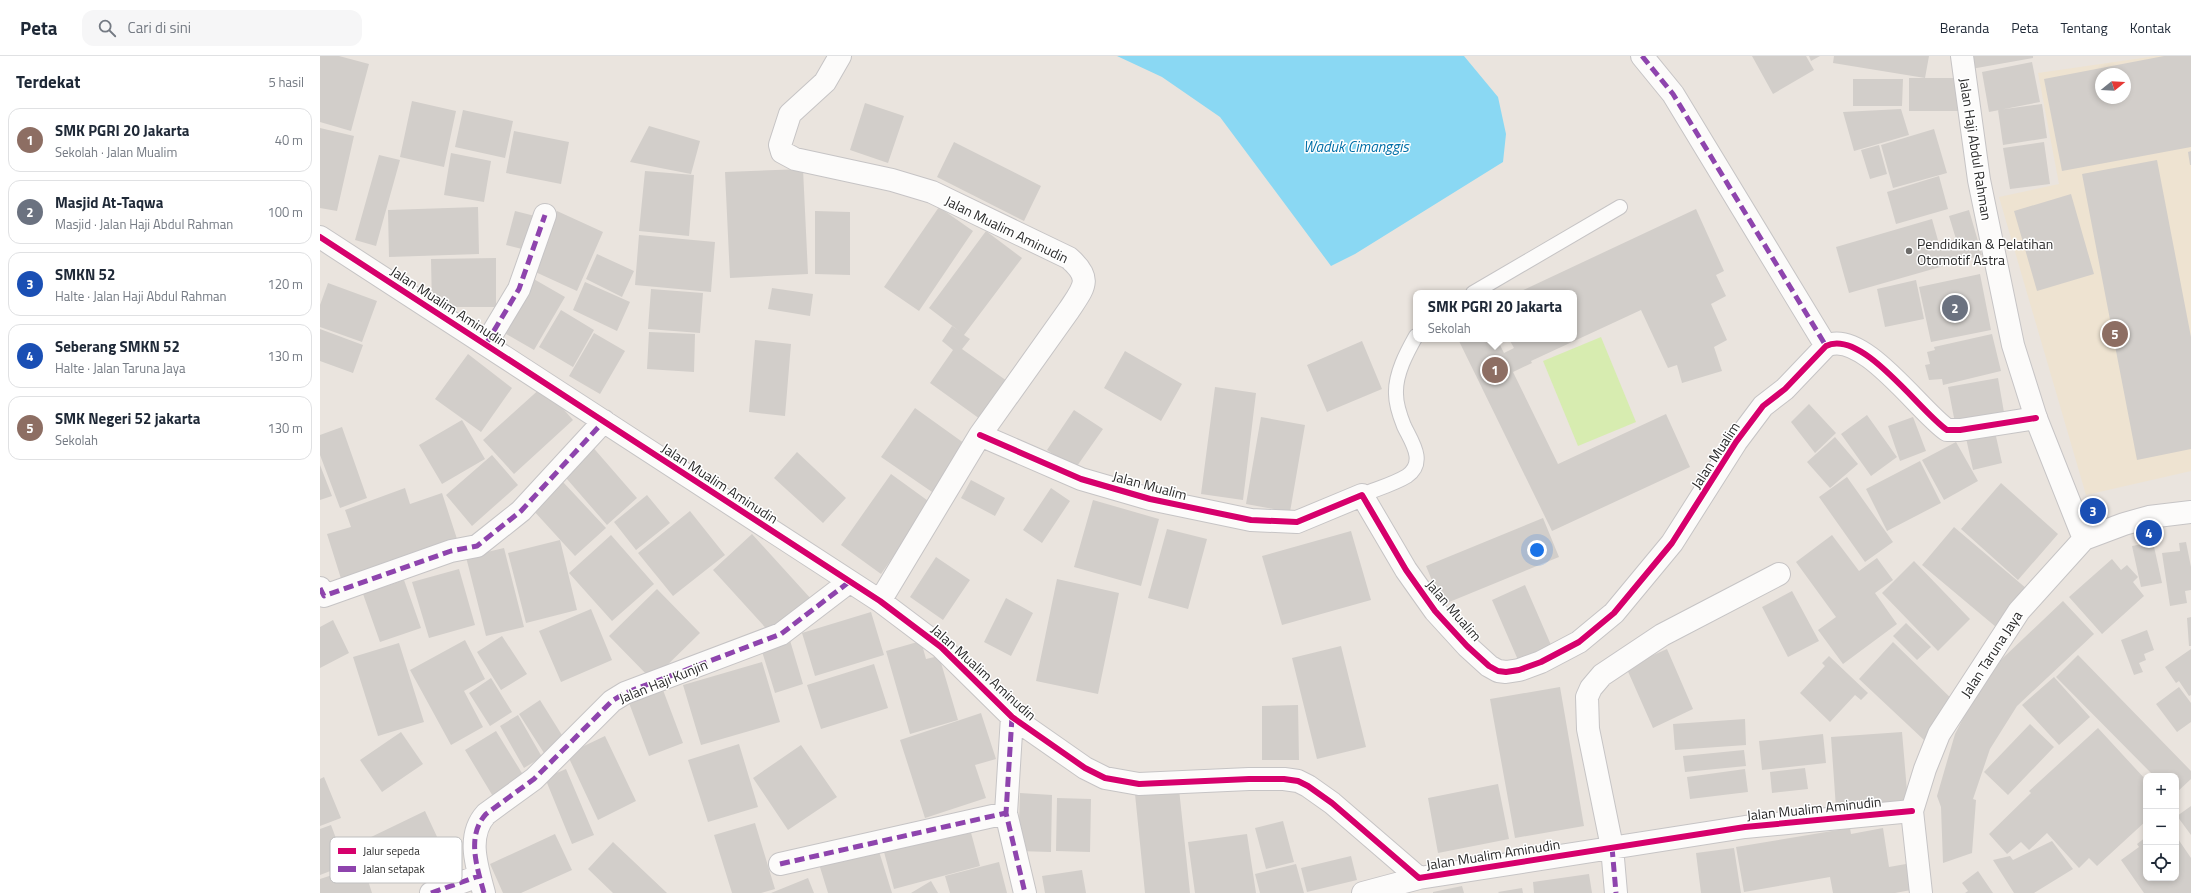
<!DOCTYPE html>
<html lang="id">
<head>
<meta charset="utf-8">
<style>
  body { margin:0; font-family:"Titillium Web",sans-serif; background:#f6f6f7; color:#1f2937 }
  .controls { position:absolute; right:12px; bottom:12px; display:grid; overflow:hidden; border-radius:8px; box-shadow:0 2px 6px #0003 }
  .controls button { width:36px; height:36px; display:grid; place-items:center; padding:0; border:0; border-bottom:1px solid #e0e1e3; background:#fff; color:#1f2937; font:20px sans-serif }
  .compass { position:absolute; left:1775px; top:12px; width:36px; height:36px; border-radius:50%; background:#fff; box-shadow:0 2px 6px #0003; rotate:72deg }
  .you { position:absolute; left:1217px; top:494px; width:14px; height:14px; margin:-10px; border:3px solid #fff; border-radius:50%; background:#1a73e8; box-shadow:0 0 0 6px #1a73e833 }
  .badge { display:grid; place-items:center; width:26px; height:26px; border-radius:50%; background:#6d6b69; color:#fff; font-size:13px; font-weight:700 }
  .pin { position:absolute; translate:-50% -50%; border:2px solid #fff; box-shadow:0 1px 4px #0006 }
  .popup { position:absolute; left:1093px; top:234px; width:164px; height:52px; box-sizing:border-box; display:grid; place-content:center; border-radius:8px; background:#fff; filter:drop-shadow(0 1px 3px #0005); font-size:13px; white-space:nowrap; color:#747a83 }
  .popup b { font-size:15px; color:#1f2937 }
  .popup::after { content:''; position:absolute; left:50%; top:100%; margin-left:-8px; border:8px solid transparent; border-top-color:#fff }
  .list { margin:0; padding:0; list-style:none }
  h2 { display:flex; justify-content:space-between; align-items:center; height:52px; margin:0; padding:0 16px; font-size:17px }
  h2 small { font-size:13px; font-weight:400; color:#747a83 }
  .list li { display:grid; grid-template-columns:26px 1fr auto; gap:12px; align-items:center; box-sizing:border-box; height:64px; margin:0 8px 8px; padding:0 8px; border:1px solid #e0e1e3; border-radius:12px }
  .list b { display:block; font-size:15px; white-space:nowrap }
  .list p { margin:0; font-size:13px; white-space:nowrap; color:#747a83 }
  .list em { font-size:13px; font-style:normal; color:#747a83 }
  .icon { flex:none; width:22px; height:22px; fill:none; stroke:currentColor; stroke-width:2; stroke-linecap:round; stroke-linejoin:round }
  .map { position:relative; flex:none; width:1871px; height:837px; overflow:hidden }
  header { display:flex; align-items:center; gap:24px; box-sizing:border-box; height:56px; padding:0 20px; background:#fff; border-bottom:1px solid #e0e1e3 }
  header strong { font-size:19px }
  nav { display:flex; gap:22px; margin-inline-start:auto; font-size:14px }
  .search { width:280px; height:36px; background:#f6f6f7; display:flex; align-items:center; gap:10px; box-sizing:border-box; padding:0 14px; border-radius:12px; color:#747a83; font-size:15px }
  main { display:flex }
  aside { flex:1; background:#fff }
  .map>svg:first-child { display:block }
</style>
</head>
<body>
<header>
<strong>Peta</strong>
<div class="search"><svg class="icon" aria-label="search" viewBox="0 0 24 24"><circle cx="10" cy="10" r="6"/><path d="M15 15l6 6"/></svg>Cari di sini</div>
<nav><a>Beranda</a><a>Peta</a><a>Tentang</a><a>Kontak</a></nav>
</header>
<main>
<aside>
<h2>Terdekat<small>5 hasil</small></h2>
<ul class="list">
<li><span class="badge" style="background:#8d6e63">1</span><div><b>SMK PGRI 20 Jakarta</b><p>Sekolah · Jalan Mualim</p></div><em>40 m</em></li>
<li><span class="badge" style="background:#6b7280">2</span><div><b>Masjid At-Taqwa</b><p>Masjid · Jalan Haji Abdul Rahman</p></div><em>100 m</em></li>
<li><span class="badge" style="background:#1a4fb4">3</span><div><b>SMKN 52</b><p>Halte · Jalan Haji Abdul Rahman</p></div><em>120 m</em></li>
<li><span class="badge" style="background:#1a4fb4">4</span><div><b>Seberang SMKN 52</b><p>Halte · Jalan Taruna Jaya</p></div><em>130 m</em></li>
<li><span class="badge" style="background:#8d6e63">5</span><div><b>SMK Negeri 52 jakarta</b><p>Sekolah</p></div><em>130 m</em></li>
</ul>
</aside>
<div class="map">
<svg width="1871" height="837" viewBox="0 0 1871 837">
  <rect width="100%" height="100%" fill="#eae4de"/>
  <path fill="#eee3d1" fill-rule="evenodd" d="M 1836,0 L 1871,0 L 1871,415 L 1766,439 L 1679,141 L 1739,128 L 1718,17 ZM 1781,18 L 1805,18 L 1805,42 L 1781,42 Z"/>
  <path fill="#d7ecb0" d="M 1281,281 L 1316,366 L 1258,390 L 1223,305 Z"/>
  <path fill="#8ad8f3" d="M 797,0 L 1144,0 L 1178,41 L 1186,78 L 1183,106 L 1035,198 L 1011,210 L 900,61 L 842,21 Z"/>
  <path fill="#d2ceca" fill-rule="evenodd" d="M 0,0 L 19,0 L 49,8 L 31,75 L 0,66 Z
    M 1432,0 L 1486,0 L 1494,14 L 1453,38 Z
    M 1489,0 L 1500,0 L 1491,5 Z
    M 1514,0 L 1609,0 L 1605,22 L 1513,7 Z
    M 1649,0 L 1713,0 L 1713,2 L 1651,13 Z
    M 1844,0 L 1871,0 L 1871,91 L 1742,115 L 1724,23 ZM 1781,18 L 1805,18 L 1805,42 L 1781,42 Z
    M 1712,6 L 1720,46 L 1669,56 L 1662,16 Z
    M 1589,22 L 1641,22 L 1641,55 L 1589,55 Z
    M 1533,23 L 1583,23 L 1582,50 L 1533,50 Z
    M 92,45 L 136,55 L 124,111 L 80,101 Z
    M 545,47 L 584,60 L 568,107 L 530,94 Z
    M 1722,48 L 1727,82 L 1683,89 L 1678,54 Z
    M 1581,53 L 1589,79 L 1534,95 L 1523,56 Z
    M 143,54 L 193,65 L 185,102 L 135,91 Z
    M 329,70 L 380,85 L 371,118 L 310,106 Z
    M 0,72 L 34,80 L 17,155 L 0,152 Z
    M 1614,73 L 1627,117 L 1573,132 L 1561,89 Z
    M 194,75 L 249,86 L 241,128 L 186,117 Z
    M 634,86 L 721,130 L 704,165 L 617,121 Z
    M 1724,86 L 1730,128 L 1690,133 L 1683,92 Z
    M 1559,89 L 1567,118 L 1550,123 L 1541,94 Z
    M 1871,95 L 1871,109 L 1870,109 L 1868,96 Z
    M 131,97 L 171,105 L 164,146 L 124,139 Z
    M 59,99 L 80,104 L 56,190 L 35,184 Z
    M 1837,104 L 1871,281 L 1871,393 L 1817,404 L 1762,118 Z
    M 483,113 L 488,218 L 410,222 L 405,116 Z
    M 325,115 L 374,119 L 369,180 L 319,175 Z
    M 1619,120 L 1628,153 L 1576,168 L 1567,136 Z
    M 1751,138 L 1774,218 L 1717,235 L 1694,155 Z
    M 158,151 L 159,198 L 69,201 L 68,154 Z
    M 619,151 L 653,175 L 599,255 L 564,231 Z
    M 1376,153 L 1404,215 L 1396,219 L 1406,240 L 1391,248 L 1407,284 L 1394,291 L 1402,315 L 1362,327 L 1357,309 L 1348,312 L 1321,254 L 1211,305 L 1212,307 L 1193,316 L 1238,408 L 1346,358 L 1370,411 L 1232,475 L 1138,283 L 1177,283 L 1184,297 L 1194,292 L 1189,283 L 1254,283 L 1254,237 L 1197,237 Z
    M 1649,154 L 1662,199 L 1529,237 L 1516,191 L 1612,163 L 1619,188 L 1636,183 L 1629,160 Z
    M 195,155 L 219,161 L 210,195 L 186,189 Z
    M 237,155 L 283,176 L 257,235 L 211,214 Z
    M 495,155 L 530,156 L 530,219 L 495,218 Z
    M 666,175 L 702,202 L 644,279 L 650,283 L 642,293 L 687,325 L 660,363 L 610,327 L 633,294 L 622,285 L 632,270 L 639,275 L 609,252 Z
    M 319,179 L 395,186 L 391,236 L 315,229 Z
    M 277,198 L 314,215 L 302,241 L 266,223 Z
    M 176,202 L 176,251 L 112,251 L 111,203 Z
    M 1660,218 L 1671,274 L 1611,286 L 1599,231 Z
    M 212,222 L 245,241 L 214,294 L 181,275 Z
    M 1596,224 L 1604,263 L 1565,271 L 1557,233 Z
    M 265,226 L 310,246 L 297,275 L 253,254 Z
    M 8,227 L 57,245 L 42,286 L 0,271 L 0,249 Z
    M 452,232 L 493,238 L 490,260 L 448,253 Z
    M 331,233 L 383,237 L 380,277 L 328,273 Z
    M 241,254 L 274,274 L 253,311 L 219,291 Z
    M 0,273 L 43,289 L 33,317 L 0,305 Z
    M 329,276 L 375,278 L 374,316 L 327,313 Z
    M 274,277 L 305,295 L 280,338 L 249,320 Z
    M 1672,278 L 1681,315 L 1623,329 L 1622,323 L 1609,324 L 1605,309 L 1610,308 L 1607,296 L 1615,294 L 1614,291 Z
    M 435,284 L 471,288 L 465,360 L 429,356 Z
    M 1042,285 L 1062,333 L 1007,356 L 987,309 Z
    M 805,295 L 862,328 L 841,365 L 784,332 Z
    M 148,298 L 192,332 L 161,376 L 115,343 Z
    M 1678,322 L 1685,362 L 1636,372 L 1628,331 Z
    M 223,330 L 253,364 L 194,418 L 163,384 Z
    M 895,331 L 936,337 L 923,444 L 881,438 Z
    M 1489,348 L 1516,377 L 1495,397 L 1471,366 Z
    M 595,352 L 648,390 L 615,438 L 561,401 Z
    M 754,354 L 783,373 L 755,413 L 727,394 Z
    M 1547,359 L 1577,401 L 1551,420 L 1521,378 Z
    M 941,361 L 985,369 L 970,456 L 926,448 Z
    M 1593,361 L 1606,395 L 1580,405 L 1568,370 Z
    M 142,364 L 165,403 L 122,428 L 99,389 Z
    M 22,371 L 47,442 L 20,452 L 0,399 L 0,379 Z
    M 1675,376 L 1682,407 L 1653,414 L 1646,382 Z
    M 1515,381 L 1538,408 L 1510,432 L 1487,406 Z
    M 1636,386 L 1658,425 L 1624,444 L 1602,404 Z
    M 270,388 L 317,442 L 287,469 L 240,415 Z
    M 477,396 L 526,442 L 503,467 L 454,422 Z
    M 172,399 L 198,429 L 152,470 L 126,439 Z
    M 1600,405 L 1621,447 L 1567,475 L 1546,433 Z
    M 0,409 L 12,440 L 0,444 Z
    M 571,418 L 611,447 L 561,518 L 521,489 Z
    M 1527,421 L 1573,486 L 1545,506 L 1499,441 Z
    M 651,424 L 685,442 L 675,460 L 641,442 Z
    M 243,426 L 286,472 L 255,500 L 213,454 Z
    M 1681,427 L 1738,478 L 1698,524 L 1641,473 Z
    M 85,432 L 90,448 L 122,437 L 139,489 L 23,529 L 7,478 L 31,471 L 25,454 Z
    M 731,432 L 750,445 L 722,487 L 703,474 Z
    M 327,439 L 350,467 L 316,494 L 294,466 Z
    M 773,444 L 839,463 L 821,530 L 754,511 Z
    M 370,455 L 405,499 L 353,540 L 318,497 Z
    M 1223,462 L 1239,501 L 1122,549 L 1106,510 Z
    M 1634,471 L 1707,533 L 1676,571 L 1602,509 Z
    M 847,473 L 887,483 L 868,553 L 828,542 Z
    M 1031,475 L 1051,544 L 962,569 L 942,500 Z
    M 432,478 L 492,544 L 453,580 L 393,514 Z
    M 291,479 L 334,528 L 292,565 L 249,517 Z
    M 1512,479 L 1539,515 L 1557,502 L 1573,524 L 1555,537 L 1577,568 L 1523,608 L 1498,574 L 1516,561 L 1476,506 Z
    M 240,484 L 257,554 L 206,567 L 188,497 Z
    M 1833,486 L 1842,527 L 1821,531 L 1812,490 Z
    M 1866,486 L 1871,511 L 1871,534 L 1865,535 L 1867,547 L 1850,550 L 1842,497 L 1860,495 L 1859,487 Z
    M 184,492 L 204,571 L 166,580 L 146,501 Z
    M 616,501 L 650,524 L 623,564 L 590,541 Z
    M 1792,503 L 1801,514 L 1807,509 L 1818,521 L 1813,526 L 1824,540 L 1782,578 L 1749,541 Z
    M 1594,505 L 1650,563 L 1618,595 L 1562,537 Z
    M 139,513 L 155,569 L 109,582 L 92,526 Z
    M 737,523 L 799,537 L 778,638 L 716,625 Z
    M 84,524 L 101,572 L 60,586 L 43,538 Z
    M 1205,529 L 1231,589 L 1198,604 L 1172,544 Z
    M 337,533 L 380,577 L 332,624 L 289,580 Z
    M 1472,535 L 1499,585 L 1468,601 L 1442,551 Z
    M 686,542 L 713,557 L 691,600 L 664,586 Z
    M 1743,545 L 1774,578 L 1697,650 L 1670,693 L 1653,743 L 1656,744 L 1652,797 L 1623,807 L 1621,751 L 1617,740 L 1635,678 L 1666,618 Z
    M 271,553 L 292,604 L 241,626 L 219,575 Z
    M 551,556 L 564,599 L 495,620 L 482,577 Z
    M 1871,561 L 1871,590 L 1869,590 L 1867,562 Z
    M 13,564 L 29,597 L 0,612 L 0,571 Z
    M 1586,567 L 1611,591 L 1597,604 L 1573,580 Z
    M 1827,574 L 1834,594 L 1824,598 L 1826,604 L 1819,607 L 1823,616 L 1814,619 L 1801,584 Z
    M 182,580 L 207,618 L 181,634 L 157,596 Z
    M 469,581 L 483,628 L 455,637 L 440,589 Z
    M 145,584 L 165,623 L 144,635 L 163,671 L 131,689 L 90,614 Z
    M 601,585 L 606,603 L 619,600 L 638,664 L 590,678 L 566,595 Z
    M 1573,586 L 1637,648 L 1604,684 L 1539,623 Z
    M 79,587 L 104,666 L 58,680 L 33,601 Z
    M 1021,590 L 1046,691 L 997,703 L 972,602 Z
    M 1347,593 L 1373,653 L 1333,672 L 1306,611 Z
    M 1871,593 L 1871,639 L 1869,640 L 1859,625 L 1856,627 L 1845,611 Z
    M 1758,599 L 1871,715 L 1871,723 L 1856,737 L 1856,720 L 1834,720 L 1736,621 Z
    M 1509,600 L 1548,637 L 1541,644 L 1535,639 L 1510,666 L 1480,637 L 1505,610 L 1502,607 Z
    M 442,606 L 460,666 L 381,689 L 363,629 Z
    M 554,608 L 568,652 L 501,673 L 487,629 Z
    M 1734,621 L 1770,661 L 1739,689 L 1702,649 Z
    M 171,622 L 192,656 L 170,670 L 149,637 Z
    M 1240,631 L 1264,770 L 1195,782 L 1170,643 Z
    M 1859,631 L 1871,647 L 1871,666 L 1857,676 L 1836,648 Z
    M 343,634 L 363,687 L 329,700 L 309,647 Z
    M 220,644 L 245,684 L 224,697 L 199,658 Z
    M 978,649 L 979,704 L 942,704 L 942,650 Z
    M 661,657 L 676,703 L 655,709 L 666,742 L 605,762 L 580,684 Z
    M 198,659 L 222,701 L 204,712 L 180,670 Z
    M 1425,663 L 1426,689 L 1355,694 L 1353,668 Z
    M 1710,668 L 1734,691 L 1688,739 L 1664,716 Z
    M 1778,672 L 1826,724 L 1826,765 L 1777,810 L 1769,802 L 1759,812 L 1727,777 L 1709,794 L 1701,786 L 1687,798 L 1669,778 L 1711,737 L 1709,735 Z
    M 176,675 L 205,722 L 174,742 L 145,694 Z
    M 81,676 L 103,708 L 62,736 L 40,704 Z
    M 1582,676 L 1588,747 L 1516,752 L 1511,681 Z
    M 1503,678 L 1506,707 L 1442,714 L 1439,685 Z
    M 285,680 L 316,745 L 278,764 L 247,698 Z
    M 419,688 L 438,751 L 388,766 L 368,704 Z
    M 481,689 L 517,741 L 468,774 L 433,722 Z
    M 1424,694 L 1426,710 L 1365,716 L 1363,700 Z
    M 1485,712 L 1488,733 L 1452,737 L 1450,716 Z
    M 246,713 L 274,779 L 252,788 L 225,722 Z
    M 1425,713 L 1428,736 L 1370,743 L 1367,721 Z
    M 4,721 L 21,762 L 0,770 L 0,723 Z
    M 1178,728 L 1189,783 L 1118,797 L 1108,742 Z
    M 859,733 L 870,837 L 825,837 L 815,738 Z
    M 700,737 L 732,739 L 731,796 L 698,795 Z
    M 737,742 L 771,743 L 770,796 L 736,795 Z
    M 1871,750 L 1871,779 L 1857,760 Z
    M 105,755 L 126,800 L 71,827 L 49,782 Z
    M 963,765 L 974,806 L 946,813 L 935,772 Z
    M 435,767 L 455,833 L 441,837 L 412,837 L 394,779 Z
    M 11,769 L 26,809 L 0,819 L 0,773 Z
    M 1530,772 L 1531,778 L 1563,772 L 1569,811 L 1586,808 L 1591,834 L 1575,837 L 1513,837 L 1510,821 L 1424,836 L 1416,791 Z
    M 650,773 L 660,810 L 574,833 L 564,796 Z
    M 235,778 L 252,814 L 201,837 L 183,837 L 170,808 Z
    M 927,778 L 936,837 L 875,837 L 868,786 Z
    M 1856,780 L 1871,802 L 1871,837 L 1824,837 L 1801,804 L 1819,791 L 1817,788 L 1826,781 L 1826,822 L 1856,822 Z
    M 1732,785 L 1753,813 L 1714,837 L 1694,837 L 1673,804 L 1690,800 L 1693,804 Z
    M 293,786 L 347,837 L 293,837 L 268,813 Z
    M 557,789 L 572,837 L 508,837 L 499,808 Z
    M 1414,792 L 1421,837 L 1381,837 L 1376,797 Z
    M 1031,800 L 1037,824 L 987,836 L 981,812 Z
    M 679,806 L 687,837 L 630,837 L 625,820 Z
    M 976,808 L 984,837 L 940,837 L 935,818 Z
    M 43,809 L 52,837 L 0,837 L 0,823 Z
    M 762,814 L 766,837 L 725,837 L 722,820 Z
    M 1658,815 L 1673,837 L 1645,837 L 1648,835 L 1642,827 Z
    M 1269,818 L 1272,837 L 1214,837 L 1213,826 Z
    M 488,822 L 494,837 L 451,837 Z
    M 611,825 L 618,837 L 591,837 Z
    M 1142,830 L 1144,837 L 1113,837 L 1113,836 Z
    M 1202,832 L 1203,837 L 1179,837 L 1178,836 Z"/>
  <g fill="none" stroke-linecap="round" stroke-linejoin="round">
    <defs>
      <path id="lane" d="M 1153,237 L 1300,151
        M 1042,439 C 1056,433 1074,428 1087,420 C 1107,406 1091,385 1084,370 C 1080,360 1076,349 1076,338 C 1075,318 1087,296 1096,280"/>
      <path id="street" d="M 520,0 L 505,26 L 470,58 L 460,89 L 462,96 L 475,103 L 572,124 L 612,136 L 749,202 C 773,223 764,231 749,254 L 660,379 L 560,545
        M 1322,0 L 1353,38 L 1506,290
        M 0,181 L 560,545 L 621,591 L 692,661 L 765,712 L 785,722 L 819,728 L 929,723 L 964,723 L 978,725 L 988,730 L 1012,747 L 1099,822 L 1425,771 L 1592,755
        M 166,288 L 199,233 L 225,159
        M 660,379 L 761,423 L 830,443 L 931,464 L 977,466 L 1042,439 L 1086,514 L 1115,555 L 1147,590 L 1169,610 L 1178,615 L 1186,616 L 1199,614 L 1221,606 L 1259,586 L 1294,557 L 1352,487 L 1416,386 L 1443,350 L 1465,333 L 1506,290 C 1542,272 1600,356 1627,374 L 1640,374 L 1716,362
        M 0,532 L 4,540 L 131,495 L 157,490 L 201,455 L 284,365
        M 692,661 L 686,757 L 705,837
        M 460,808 L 686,757
        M 111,837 L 159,820
        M 164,837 C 157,811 146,780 166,758 L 214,723 L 292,645 L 305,637 L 461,578 L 529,526
        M 1043,837 L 1099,822
        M 1296,837 L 1292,791 L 1268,673 L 1267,641 L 1271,632 L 1282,619 L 1342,579 L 1459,518"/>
      <path id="secondary" d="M 1642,0 L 1659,124 L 1693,289 L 1716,362 L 1764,483
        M 1601,837 L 1592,755 L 1605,713 L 1619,678 L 1699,555 L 1764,483 L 1804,468 L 1829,461 L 1871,456"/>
    </defs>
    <use href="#lane" stroke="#c6c4c5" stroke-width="16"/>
    <use href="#street" stroke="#c6c4c5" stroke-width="24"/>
    <use href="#secondary" stroke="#c6c4c5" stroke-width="24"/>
    <use href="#lane" stroke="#fcfbfa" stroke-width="14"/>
    <use href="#street" stroke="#fcfbfa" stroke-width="22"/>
    <use href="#secondary" stroke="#fcfbfa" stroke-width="22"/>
    <path stroke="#8e44ad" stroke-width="5" stroke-dasharray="10 5" stroke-linecap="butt" d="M 1322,0 L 1353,38 L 1506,290
      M 166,288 L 199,233 L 225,159
      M 0,532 L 4,540 L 131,495 L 157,490 L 201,455 L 284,365
      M 692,661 L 686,757 L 705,837
      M 1292,791 L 1296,837
      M 460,808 L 686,757
      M 111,837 L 159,820
      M 164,837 C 157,811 146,780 166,758 L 214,723 L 292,645 L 305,637 L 461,578 L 529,526"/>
    <defs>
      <path id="cycleway" d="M 0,181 L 560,545 L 621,591 L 692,661 L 765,712 L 785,722 L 819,728 L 929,723 L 964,723 L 978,725 L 988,730 L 1012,747 L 1099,822 L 1425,771 L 1592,755
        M 660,379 L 761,423 L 830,443 L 931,464 L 977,466 L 1042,439 L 1086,514 L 1115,555 L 1147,590 L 1169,610 L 1178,615 L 1186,616 L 1199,614 L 1221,606 L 1259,586 L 1294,557 L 1352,487 L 1416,386 L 1443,350 L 1465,333 L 1506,290 C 1542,272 1600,356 1627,374 L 1640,374 L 1716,362"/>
    </defs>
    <use href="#cycleway" stroke="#fff" stroke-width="8"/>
    <use href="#cycleway" stroke="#d6006c" stroke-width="6"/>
  </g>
  <circle fill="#6d6b69" stroke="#fff" stroke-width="1.5" cx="1589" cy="195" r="4"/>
  <g text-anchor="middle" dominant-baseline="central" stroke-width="3" stroke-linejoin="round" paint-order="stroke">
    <g font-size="14" fill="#2a2a2a" stroke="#fff">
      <text transform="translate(1656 93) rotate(81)">Jalan Haji Abdul Rahman</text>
      <text transform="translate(687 173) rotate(26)">Jalan Mualim Aminudin</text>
      <text transform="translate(129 250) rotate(33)">Jalan Mualim Aminudin</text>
      <text transform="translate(1395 399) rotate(-57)">Jalan Mualim</text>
      <text transform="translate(400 427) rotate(33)">Jalan Mualim Aminudin</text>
      <text transform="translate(830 429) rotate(15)">Jalan Mualim</text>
      <text transform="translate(1134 554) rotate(49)">Jalan Mualim</text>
      <text transform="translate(1671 598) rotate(-57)">Jalan Taruna Jaya</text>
      <text transform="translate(664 616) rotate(42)">Jalan Mualim Aminudin</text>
      <text transform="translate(343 625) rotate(-22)">Jalan Haji Kunjin</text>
      <text transform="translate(1494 752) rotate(-6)">Jalan Mualim Aminudin</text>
      <text transform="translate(1173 798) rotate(-9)">Jalan Mualim Aminudin</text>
    </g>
    <g font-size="14" fill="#2a2a2a" stroke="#fff" text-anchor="start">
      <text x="1597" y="187">Pendidikan &amp; Pelatihan<tspan x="1597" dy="16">Otomotif Astra</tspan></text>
    </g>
    <g font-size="15" font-style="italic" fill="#006fa7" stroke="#fff">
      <text x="1036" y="90">Waduk Cimanggis</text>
    </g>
  </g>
  <rect x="10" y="781" width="132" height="46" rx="6" fill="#fff" stroke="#bfbfbf" stroke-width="1"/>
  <rect x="18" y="792" width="18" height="6" fill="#d6006c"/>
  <rect x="18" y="810" width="18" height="6" fill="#8e44ad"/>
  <g font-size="11" fill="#2a2a2a">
    <text x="43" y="799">Jalur sepeda</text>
    <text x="43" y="817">Jalan setapak</text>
  </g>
</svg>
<div class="controls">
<button>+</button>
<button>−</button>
<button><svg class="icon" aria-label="locate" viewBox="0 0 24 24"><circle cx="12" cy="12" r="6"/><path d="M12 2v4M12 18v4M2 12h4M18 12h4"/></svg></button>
</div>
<svg class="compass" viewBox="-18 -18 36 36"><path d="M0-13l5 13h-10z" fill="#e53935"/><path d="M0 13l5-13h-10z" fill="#747a83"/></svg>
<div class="you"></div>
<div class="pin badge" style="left:1175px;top:314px;background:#8d6e63">1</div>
<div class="popup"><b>SMK PGRI 20 Jakarta</b>Sekolah</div>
<div class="pin badge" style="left:1635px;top:252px;background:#6b7280">2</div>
<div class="pin badge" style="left:1773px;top:455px;background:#1a4fb4">3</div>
<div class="pin badge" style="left:1829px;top:477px;background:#1a4fb4">4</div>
<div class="pin badge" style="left:1795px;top:278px;background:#8d6e63">5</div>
</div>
</main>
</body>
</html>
